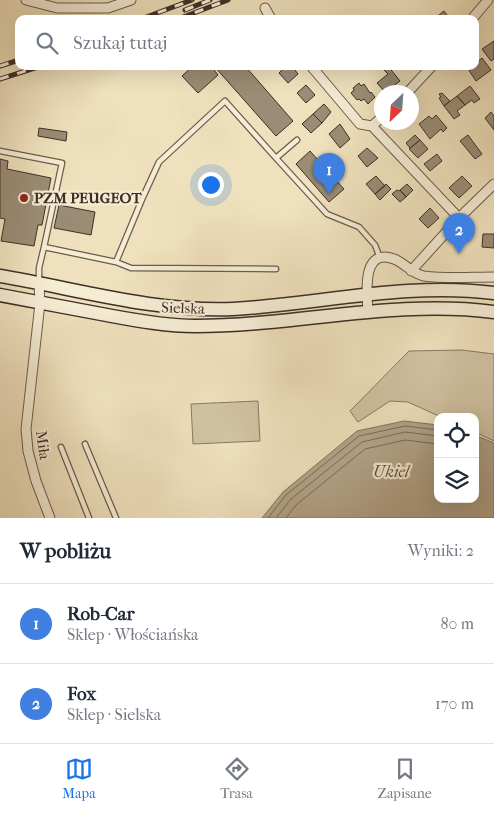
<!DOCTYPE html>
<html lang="pl">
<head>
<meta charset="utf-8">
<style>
  body { margin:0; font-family:"IM FELL French Canon",serif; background:#f2f2f3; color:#1f2937 }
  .controls { position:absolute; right:15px; bottom:15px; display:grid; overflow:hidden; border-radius:10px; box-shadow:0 5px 20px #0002 }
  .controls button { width:45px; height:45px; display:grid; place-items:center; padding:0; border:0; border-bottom:1px solid #e0e1e3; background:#fff; color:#1f2937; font:25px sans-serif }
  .compass { position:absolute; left:374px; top:85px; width:45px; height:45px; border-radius:50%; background:#fff; box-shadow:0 5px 20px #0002; rotate:205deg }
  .you { position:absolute; left:210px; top:184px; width:18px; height:18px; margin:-12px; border:4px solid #fff; border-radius:50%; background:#1a73e8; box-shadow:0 0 0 8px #1a73e833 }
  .badge { display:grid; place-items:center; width:32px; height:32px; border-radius:50%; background:#1a73e8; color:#fff; font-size:16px; font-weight:700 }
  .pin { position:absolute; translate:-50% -41px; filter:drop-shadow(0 1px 2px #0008) }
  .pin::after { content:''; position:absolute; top:26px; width:18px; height:15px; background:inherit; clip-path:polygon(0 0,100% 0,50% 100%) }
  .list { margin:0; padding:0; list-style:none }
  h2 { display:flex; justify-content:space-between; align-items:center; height:65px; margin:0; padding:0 20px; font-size:21px }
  h2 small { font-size:16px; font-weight:400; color:#747a83 }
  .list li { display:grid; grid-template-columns:32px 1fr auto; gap:15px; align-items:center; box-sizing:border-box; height:80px; padding:0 20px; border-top:1px solid #e0e1e3 }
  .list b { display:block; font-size:19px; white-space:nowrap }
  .list p { margin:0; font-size:16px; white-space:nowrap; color:#747a83 }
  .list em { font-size:16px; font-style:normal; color:#747a83 }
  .icon { flex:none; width:28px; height:28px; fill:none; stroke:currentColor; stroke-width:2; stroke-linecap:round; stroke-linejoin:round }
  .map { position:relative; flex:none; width:494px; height:518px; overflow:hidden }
  .search { position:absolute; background:#fff; box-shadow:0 5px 20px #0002; left:15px; right:15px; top:15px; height:55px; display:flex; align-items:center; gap:12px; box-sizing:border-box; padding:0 18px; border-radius:10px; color:#747a83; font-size:19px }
  .sheet { height:225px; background:#fff }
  nav { display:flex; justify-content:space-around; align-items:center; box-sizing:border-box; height:70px; border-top:1px solid #e0e1e3; background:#fff; font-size:14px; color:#747a83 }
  nav a { display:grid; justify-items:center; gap:2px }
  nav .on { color:#1a73e8 }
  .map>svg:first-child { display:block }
</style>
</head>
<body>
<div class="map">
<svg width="494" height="518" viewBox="0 0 494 518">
  <rect width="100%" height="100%" fill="#efe1bd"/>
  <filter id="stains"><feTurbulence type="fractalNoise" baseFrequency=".004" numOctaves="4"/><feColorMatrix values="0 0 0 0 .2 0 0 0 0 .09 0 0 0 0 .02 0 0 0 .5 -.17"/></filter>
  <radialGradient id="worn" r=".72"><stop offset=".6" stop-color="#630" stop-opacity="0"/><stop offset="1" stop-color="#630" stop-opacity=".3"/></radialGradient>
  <path fill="#d1c3a4" stroke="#887966" d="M 462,350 L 494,354 L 494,441 L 475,432 L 475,417 L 441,417 L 408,402 L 390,401 L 358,422 L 350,411 L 409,351 Z
    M 258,401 L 260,441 L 193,444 L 191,404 Z"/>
  <path fill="#b3a48a" stroke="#847562" d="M 404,421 L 438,425 L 438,499 L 475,499 L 475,435 L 494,443 L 494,518 L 262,518 L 283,492 L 357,431 Z"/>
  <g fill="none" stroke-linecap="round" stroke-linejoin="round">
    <path stroke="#786a58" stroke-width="1" d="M 268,518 L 286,495 L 359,436 L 405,426 L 438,430
      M 276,518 L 291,499 L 362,442 L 405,432 L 438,436
      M 286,518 L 296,505 L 365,449 L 405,440 L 438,444"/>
  </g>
  <path fill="#9a8c75" stroke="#3e2f27" d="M 444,11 L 450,19 L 433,19 L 439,15 Z
    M 494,41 L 494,59 L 491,61 L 482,49 Z
    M 482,58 L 491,70 L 476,81 L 468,69 L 472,66 L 475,66 L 475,64 Z
    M 193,66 L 211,66 L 218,75 L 198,93 L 182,76 Z
    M 214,66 L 245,66 L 293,121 L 276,136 Z
    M 286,66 L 292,66 L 298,74 L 288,83 L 279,73 Z
    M 386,66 L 388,66 L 400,81 L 385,92 L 377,83 L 388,74 L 383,69 Z
    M 359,83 L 361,86 L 364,84 L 370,93 L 371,92 L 375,97 L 368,104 L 364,99 L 361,101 L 359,99 L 357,100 L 351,93 L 354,90 L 353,88 Z
    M 306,85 L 315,95 L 306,103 L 297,93 Z
    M 470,86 L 480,99 L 474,103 L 472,100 L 465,105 L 457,96 Z
    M 442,93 L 450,101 L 444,106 L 439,98 L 441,97 L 439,94 Z
    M 457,96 L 465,105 L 457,111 L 460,115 L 454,119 L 444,106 Z
    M 324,104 L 331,112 L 322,123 L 313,114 Z
    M 491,112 L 494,116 L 494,130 L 485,118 Z
    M 313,114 L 322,123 L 311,133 L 302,124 Z
    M 436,115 L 447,128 L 443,132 L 441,129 L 430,139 L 419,124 L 429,116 L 432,119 Z
    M 340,124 L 350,139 L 340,148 L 329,134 Z
    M 39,128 L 67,132 L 66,141 L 38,136 Z
    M 415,135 L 420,140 L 410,148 L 406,143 Z
    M 468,135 L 482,154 L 475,159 L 460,141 Z
    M 420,140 L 428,149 L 418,158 L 409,149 Z
    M 367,148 L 378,158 L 367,167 L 358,156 Z
    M 310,151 L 344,189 L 329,202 L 296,164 Z
    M 437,154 L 442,161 L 430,171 L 424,164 Z
    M 0,159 L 8,161 L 7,169 L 51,178 L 42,225 L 38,225 L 34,246 L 1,241 L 5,219 L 0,218 Z
    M 376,176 L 385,186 L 375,194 L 366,184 Z
    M 462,176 L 472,186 L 459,198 L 449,188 Z
    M 386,184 L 391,189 L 380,200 L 375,194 Z
    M 407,184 L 413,190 L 406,197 L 400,190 Z
    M 397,190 L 399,191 L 400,190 L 406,197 L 400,202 L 392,194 Z
    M 59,205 L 95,212 L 91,235 L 54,228 Z
    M 430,208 L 439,218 L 428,228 L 419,219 Z
    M 461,229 L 465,233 L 456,241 L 452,238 Z
    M 483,234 L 494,234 L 494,248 L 482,247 Z"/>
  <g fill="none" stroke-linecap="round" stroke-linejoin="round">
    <defs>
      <path id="lane" d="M 297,140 L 276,158 L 327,214 L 359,227 L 375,245 L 380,258
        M 0,151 L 62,163 L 44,247 L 116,262 L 143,197 L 159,162 L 225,101 L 276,158
        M 116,262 L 131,268 L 276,269
        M 39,282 L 39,268 L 44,247
        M 85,444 L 116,518
        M 61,447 L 89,518"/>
      <path id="street" d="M 26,0 L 57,8 L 108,8 L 131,0
        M 265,8 L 271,19
        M 472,19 L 488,0
        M 311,66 L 360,124 L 372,126 L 459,218
        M 408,92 L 432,66
        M 372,126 L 382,117
        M 411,271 L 459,218 L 494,184
        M 39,284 L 40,303 L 26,429 L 28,451 L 36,481 L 50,518
        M 368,312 C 367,294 361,247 394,259 C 405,263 412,274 424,276 C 446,279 472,277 494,277"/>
      <path id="secondary" d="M 0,276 C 78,289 153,312 233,309 C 321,304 405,282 494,293
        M 0,295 C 37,302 75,309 112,316 C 139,321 167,326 195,326 C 295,326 394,299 494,312"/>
    </defs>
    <use href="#lane" stroke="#6a5c4c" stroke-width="7"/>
    <use href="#street" stroke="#6a5c4c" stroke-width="11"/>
    <use href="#secondary" stroke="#3e2f27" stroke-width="15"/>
    <use href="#lane" stroke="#f5ecd4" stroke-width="4.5"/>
    <use href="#street" stroke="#f5ecd4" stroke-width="9"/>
    <use href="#secondary" stroke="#f5ecd4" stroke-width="12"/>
    <defs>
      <path id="rail" d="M 185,10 L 210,0
        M 141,19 L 192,0
        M 178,19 L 228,0
        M 0,66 L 19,60
        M 0,79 L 41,66"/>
    </defs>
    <use href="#rail" stroke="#3e2f27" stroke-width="5"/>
    <use href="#rail" stroke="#f5ecd4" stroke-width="3" stroke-dasharray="9" stroke-linecap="butt"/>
  </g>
  <circle fill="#8f2418" stroke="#f5ecd4" stroke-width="2" cx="24" cy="198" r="5"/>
  <g text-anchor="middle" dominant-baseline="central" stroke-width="4.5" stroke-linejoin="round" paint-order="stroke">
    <g font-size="15" font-weight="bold" fill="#3e2f27" stroke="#f5ecd4" text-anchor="start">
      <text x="34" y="198">PZM PEUGEOT</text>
    </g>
    <g font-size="15" fill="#3e2f27" stroke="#f5ecd4">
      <text transform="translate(183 308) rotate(2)">Sielska</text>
      <text transform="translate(43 445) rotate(82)">Miła</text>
    </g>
    <g font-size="16" font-style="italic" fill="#5b4c40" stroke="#f5ecd4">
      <text x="391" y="471">Ukiel</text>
    </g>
  </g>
  <rect width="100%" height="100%" filter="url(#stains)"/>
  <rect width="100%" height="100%" fill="url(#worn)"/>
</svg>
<div class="controls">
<button><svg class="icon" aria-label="locate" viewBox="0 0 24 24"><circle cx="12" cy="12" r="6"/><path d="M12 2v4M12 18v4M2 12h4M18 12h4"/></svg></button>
<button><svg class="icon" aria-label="layers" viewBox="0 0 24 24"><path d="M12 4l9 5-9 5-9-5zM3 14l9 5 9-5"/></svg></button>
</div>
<svg class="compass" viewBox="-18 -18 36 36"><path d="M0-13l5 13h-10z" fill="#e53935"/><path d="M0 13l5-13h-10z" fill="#747a83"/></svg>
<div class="you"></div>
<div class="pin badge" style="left:329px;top:194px;background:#3f7fe0">1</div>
<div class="pin badge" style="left:459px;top:254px;background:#3f7fe0">2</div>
<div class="search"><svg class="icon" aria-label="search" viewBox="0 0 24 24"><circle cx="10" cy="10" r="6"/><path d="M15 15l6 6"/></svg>Szukaj tutaj</div>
</div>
<section class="sheet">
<h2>W pobliżu<small>Wyniki: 2</small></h2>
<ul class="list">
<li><span class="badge" style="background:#3f7fe0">1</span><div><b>Rob-Car</b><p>Sklep · Włościańska</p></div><em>80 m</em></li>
<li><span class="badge" style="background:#3f7fe0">2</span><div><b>Fox</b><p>Sklep · Sielska</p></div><em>170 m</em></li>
</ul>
</section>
<nav>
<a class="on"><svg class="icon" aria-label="map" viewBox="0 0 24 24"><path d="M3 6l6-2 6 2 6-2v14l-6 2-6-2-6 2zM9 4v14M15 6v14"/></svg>Mapa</a>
<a><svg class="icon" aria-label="directions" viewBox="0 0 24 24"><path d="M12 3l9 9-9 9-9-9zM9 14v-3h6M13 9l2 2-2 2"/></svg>Trasa</a>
<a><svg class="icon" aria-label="saved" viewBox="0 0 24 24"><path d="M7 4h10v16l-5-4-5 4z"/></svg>Zapisane</a>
</nav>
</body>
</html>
